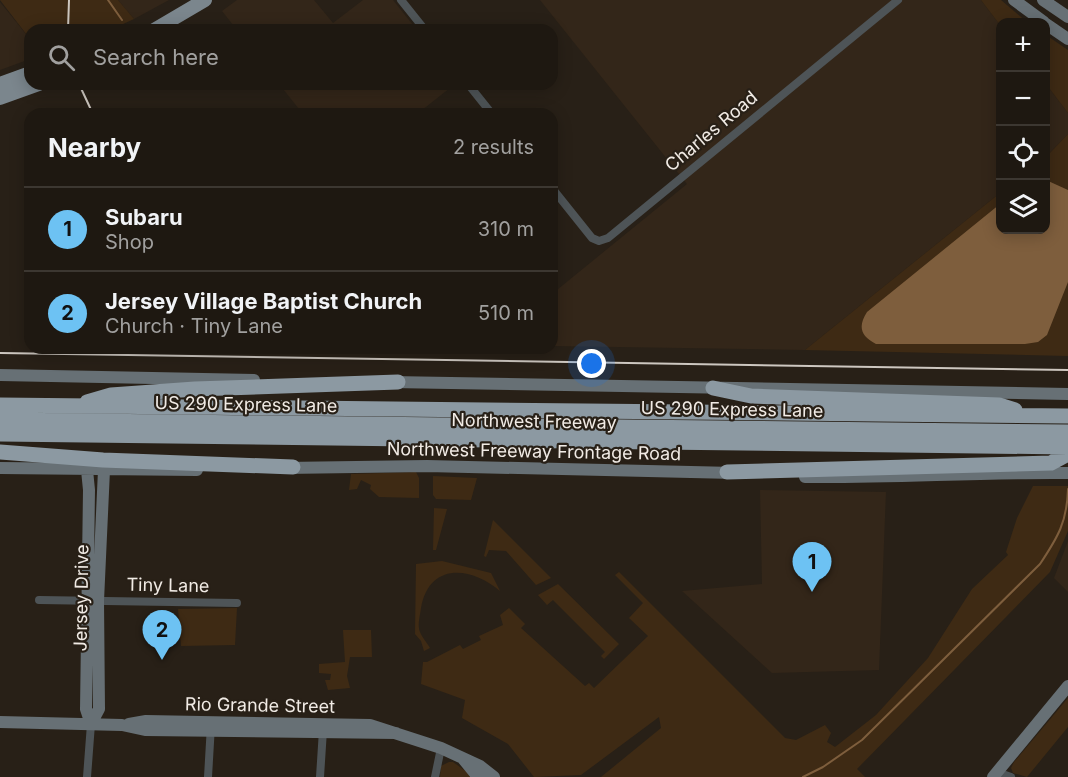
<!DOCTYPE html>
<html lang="en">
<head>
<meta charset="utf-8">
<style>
  body { margin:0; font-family:Inter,sans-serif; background:#26211a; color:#f1f3f6 }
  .controls { position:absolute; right:18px; top:18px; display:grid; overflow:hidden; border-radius:12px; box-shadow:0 3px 15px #0003 }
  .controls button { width:54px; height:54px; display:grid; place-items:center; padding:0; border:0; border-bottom:2px solid #3c3731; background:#1e1811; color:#f1f3f6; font:30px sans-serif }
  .you { position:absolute; left:592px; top:364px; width:21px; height:21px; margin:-15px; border:4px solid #fff; border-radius:50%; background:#1a73e8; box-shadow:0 0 0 9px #1a73e833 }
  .badge { display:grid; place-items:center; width:39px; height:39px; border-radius:50%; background:#6dc2f3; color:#111; font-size:20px; font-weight:700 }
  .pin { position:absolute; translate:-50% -50px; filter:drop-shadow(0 2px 3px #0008) }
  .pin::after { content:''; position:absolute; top:32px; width:21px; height:18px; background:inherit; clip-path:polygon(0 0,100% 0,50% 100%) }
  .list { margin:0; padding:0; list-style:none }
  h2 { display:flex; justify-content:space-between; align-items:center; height:78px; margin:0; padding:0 24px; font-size:26px }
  h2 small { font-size:20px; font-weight:400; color:#a1a09f }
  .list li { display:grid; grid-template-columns:39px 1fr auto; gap:18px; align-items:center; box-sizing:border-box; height:84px; padding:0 24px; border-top:2px solid #3c3731 }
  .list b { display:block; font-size:22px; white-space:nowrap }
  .list p { margin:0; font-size:20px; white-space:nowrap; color:#a1a09f }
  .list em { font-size:20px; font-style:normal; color:#a1a09f }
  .icon { flex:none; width:33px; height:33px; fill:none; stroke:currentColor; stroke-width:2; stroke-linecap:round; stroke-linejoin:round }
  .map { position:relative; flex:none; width:1068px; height:777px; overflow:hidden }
  .search { position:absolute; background:#1e1811; box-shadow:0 3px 15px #0003; left:24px; top:24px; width:534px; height:66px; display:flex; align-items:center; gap:15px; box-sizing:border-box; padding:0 21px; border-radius:18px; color:#a1a09f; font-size:22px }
  .panel { position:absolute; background:#1e1811; box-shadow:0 3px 15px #0003; left:24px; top:108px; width:534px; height:246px; border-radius:18px }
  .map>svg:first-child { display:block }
</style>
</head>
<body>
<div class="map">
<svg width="1068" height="777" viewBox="0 0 1068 777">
  <rect width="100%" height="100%" fill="#282017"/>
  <path fill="#332619" d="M 118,0 L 169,0 L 134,19 Z
    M 237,0 L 314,0 L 333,23 L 363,0 L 393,0 L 417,30 L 237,30 L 222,11 Z
    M 540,0 L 981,0 L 1000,25 L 1000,193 L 805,350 L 552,346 L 552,294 L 687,184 Z
    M 0,2 L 30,39 L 30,59 L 0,70 Z
    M 279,84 L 455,84 L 417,114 L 303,114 Z
    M 1046,84 L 1068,113 L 1068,134 L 1046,157 Z
    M 760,490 L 886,492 L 879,670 L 772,673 L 682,591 L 762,584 Z
    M 1068,541 L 1068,592 L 1054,578 Z"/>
  <path fill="#3e2a14" d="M 0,0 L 118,0 L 134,19 L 110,30 L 30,30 L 30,39 Z
    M 981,0 L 1001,0 L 1027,22 L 1000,22 L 1000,25 Z
    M 1046,35 L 1068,50 L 1068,113 L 1046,84 Z
    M 1068,134 L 1068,356 L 805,350 L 1000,193 L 1000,230 L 1046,230 L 1046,157 Z
    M 416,472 L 419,478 L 419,498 L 379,497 L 370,489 L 371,485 L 361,480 L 357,489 L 349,490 L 351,474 Z
    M 433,476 L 477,478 L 471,500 L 436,499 L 433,495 Z
    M 1033,486 L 1068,486 L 1068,531 L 1050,572 L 857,769 L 865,777 L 601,777 L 661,728 L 659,717 L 581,775 L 534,777 L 508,744 L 462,718 L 465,700 L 421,684 L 423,662 L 427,662 L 460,645 L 463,649 L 481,640 L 479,636 L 503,625 L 500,615 L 509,608 L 525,624 L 521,628 L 585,686 L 589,683 L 594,688 L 648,636 L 629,618 L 643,603 L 615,575 L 619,572 L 785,738 L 796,740 L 825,725 L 831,733 L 827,742 L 835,747 L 876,715 L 928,658 L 972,589 L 1008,555 L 1006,552 L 1017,518 Z
    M 434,508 L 447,509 L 436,550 L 433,550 Z
    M 493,520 L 551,578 L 536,585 L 506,551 L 489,550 L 486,557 L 484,556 Z
    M 442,561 L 491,573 L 500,591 C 471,566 429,562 421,608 C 420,616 417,625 420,632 C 422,637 427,643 430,648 L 424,651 L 421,641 L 415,634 L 416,564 Z
    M 558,584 L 619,644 L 604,659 L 601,656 L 605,652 L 553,600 L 547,605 L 538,595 Z
    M 237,608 L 235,645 L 181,646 L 178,609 Z
    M 343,630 L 371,630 L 372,657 L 350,657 L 347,676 L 350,688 L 328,690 L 325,680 L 330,680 L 331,674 L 319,673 L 319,664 L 345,662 Z
    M 1068,698 L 1068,727 L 1027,777 L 1013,773 L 1011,768 L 1014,762 Z
    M 449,762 L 453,762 L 474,777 L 440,777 L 441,766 Z"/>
  <path fill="#7e5e3d" d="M 1046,180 L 1068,190 L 1068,282 L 1047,335 L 1038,342 L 1025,344 L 876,344 C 860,336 858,326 867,312 L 1000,204 L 1000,230 L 1046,230 Z"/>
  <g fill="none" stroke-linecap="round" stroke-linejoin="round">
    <path stroke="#7e5e3d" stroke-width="2" d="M 108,0 L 122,20
      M 803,777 L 823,767 L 862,740 L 1040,564 C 1058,537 1067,522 1068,489"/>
    <path stroke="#4e5457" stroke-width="8" d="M 401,0 L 425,30
      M 468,84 L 492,114
      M 552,188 L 592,238 L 599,241 L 608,238 L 898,0
      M 39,600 L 237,603
      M 997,772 L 1011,777
      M 87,777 L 91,724
      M 208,777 L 211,725
      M 320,777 L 323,730
      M 435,777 L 441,748"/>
    <path stroke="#677075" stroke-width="12" d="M 1014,0 L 1044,22
      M 1043,0 L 1068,17
      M 1046,24 L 1068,39
      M 0,375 L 254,380
      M 391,382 L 1068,394
      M 0,468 L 197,470
      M 284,468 L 427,466 L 734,473
      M 87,470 L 89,490 L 86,709 L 91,724
      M 805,477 C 893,478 980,472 1068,473
      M 0,722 L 122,725 L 145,730 L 396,733
      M 91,724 L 99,709 L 98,601 L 104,470
      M 129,724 L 146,721 L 370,725 L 441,748 L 480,766 L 494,777
      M 464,760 L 478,777
      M 993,777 L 1068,686"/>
    <path stroke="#7b868d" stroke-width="14" d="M 154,30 L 205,0
      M 0,84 L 30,73
      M 0,98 L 39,84"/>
    <path stroke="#8c99a2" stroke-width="15" d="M 713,388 L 751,396 L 999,405 L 1015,410
      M 87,402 L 111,395 L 195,389 L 398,382
      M 0,405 L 1068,416
      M 0,420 L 1068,432
      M 0,434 L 1068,447
      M 0,452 L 103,460 L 293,467
      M 727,472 L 1051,463 L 1068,454"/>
    <path stroke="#cdc7c0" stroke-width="2" d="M 68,30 L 69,0
      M 79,84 L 93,114
      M 316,348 L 339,353
      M 0,353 L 1068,370"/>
  </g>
  <g text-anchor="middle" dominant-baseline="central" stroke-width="4.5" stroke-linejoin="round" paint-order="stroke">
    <g font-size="18" fill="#f1ebe5" stroke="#282017">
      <text transform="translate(711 131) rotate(-40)">Charles Road</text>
      <text transform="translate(246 404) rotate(1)">US 290 Express Lane</text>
      <text transform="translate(732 409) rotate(1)">US 290 Express Lane</text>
      <text transform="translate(534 421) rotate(1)">Northwest Freeway</text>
      <text transform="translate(534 451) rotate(1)">Northwest Freeway Frontage Road</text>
      <text transform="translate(168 585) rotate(1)">Tiny Lane</text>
      <text transform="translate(81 598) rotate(-89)">Jersey Drive</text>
      <text transform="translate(260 705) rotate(1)">Rio Grande Street</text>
    </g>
  </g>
</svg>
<div class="controls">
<button>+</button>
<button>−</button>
<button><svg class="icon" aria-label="locate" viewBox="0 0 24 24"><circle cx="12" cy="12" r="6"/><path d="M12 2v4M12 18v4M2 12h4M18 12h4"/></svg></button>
<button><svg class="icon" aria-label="layers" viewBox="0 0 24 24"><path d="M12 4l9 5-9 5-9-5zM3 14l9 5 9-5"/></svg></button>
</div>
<div class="you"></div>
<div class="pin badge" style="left:812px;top:592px">1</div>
<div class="pin badge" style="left:162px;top:660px">2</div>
<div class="search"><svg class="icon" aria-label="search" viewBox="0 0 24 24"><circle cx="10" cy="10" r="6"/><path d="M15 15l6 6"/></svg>Search here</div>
<section class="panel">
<h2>Nearby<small>2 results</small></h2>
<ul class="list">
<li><span class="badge">1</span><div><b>Subaru</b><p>Shop</p></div><em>310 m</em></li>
<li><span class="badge">2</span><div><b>Jersey Village Baptist Church</b><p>Church · Tiny Lane</p></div><em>510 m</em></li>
</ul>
</section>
</div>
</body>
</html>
